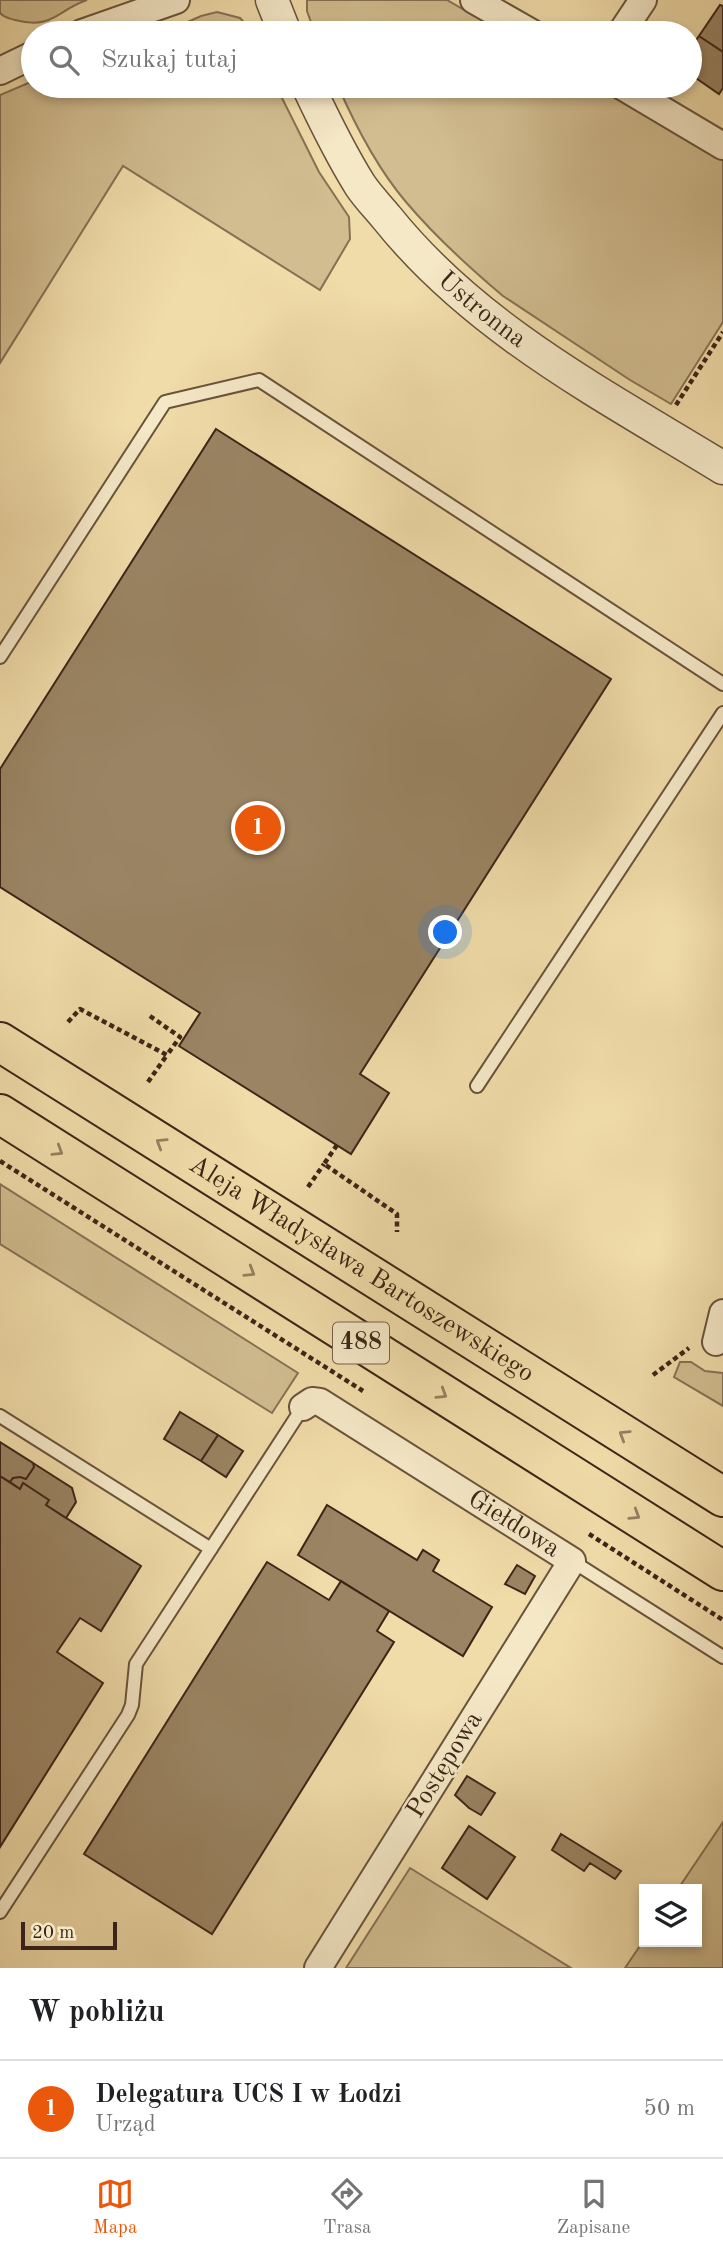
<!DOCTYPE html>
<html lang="pl">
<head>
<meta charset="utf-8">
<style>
  body { margin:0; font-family:"Old Standard TT",serif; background:#f6f6f6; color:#202124 }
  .controls { position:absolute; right:21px; bottom:21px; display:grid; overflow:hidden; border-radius:0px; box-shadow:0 4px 10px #0003 }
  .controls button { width:63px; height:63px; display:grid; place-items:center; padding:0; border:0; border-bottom:2px solid #e0e0e0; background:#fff; color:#202124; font:35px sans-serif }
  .scale { position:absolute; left:21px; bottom:18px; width:96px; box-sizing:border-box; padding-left:7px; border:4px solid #3c2518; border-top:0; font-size:19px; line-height:24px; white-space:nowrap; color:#3c2518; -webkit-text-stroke:5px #f5e8c7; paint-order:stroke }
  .you { position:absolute; left:446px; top:933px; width:24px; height:24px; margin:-18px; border:5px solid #fff; border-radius:50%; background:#1a73e8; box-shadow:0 0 0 10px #1a73e833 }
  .badge { display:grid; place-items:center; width:46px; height:46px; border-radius:50%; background:#ea580c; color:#fff; font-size:23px; font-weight:700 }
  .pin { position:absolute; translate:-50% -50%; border:4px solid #fff; box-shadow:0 2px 7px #0006 }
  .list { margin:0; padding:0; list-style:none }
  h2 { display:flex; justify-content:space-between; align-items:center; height:91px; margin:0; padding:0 28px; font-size:30px }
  h2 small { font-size:23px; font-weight:400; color:#757577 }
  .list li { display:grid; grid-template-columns:46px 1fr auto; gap:21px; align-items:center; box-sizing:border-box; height:98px; padding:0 28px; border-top:2px solid #e0e0e0 }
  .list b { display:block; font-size:26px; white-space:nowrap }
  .list p { margin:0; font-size:23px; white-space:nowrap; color:#757577 }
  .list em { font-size:23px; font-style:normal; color:#757577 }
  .icon { flex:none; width:38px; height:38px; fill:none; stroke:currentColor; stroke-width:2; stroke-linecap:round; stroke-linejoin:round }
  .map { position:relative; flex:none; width:723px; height:1968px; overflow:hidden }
  .search { position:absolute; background:#fff; box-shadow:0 4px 10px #0003; left:21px; right:21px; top:21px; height:77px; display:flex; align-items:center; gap:18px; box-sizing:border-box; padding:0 24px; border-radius:38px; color:#757577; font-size:26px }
  .sheet { height:189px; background:#fff }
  nav { display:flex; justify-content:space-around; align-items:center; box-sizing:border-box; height:98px; border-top:2px solid #e0e0e0; background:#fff; font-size:19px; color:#757577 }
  nav a { display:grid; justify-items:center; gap:4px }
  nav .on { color:#ea580c }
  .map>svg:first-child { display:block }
</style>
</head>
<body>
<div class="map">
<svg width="723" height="1968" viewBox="0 0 723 1968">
  <rect width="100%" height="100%" fill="#f0dca9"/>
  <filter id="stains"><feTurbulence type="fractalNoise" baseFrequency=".00286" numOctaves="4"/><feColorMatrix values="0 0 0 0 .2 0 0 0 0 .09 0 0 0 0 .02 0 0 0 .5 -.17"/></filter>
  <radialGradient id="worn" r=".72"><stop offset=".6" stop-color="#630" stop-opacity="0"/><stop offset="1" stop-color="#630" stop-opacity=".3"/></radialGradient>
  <path fill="#d1bd90" stroke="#867154" stroke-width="2" d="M 0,0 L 87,0 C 57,10 53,30 15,20 C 8,18 5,18 0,13 Z
    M 307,0 L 447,0 L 504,33 L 315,33 L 307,11 Z
    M 217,12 L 240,18 L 254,33 L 163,33 L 201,16 Z
    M 33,81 L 33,86 L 276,86 L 319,172 L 349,217 L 350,239 L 320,290 L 123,166 L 0,363 L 0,95 Z
    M 338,86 L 594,86 L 723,161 L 723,322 L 671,404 L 630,380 L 503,296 C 471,269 433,234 406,202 C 378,169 355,125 338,86 Z
    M 0,1184 L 298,1373 L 272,1413 L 0,1244 Z
    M 680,1362 L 691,1362 L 705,1371 L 723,1373 L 723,1406 L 674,1377 Z
    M 723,1822 L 723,1968 L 625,1968 L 644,1940 L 644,1942 L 697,1942 L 697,1889 L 678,1889 Z
    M 410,1868 L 571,1968 L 346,1968 Z"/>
  <path fill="#9a8463" stroke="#3c2518" stroke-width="2" d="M 720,5 L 723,6 L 723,52 L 699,36 Z
    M 699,36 L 723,52 L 723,88 L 719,94 L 690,74 L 690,49 Z
    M 216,429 L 611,679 L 360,1074 L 389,1093 L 351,1154 L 179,1046 L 200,1013 L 0,887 L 0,769 Z
    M 180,1412 L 218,1435 L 201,1461 L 164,1439 Z
    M 218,1435 L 243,1451 L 226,1477 L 201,1461 Z
    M 0,1442 L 33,1463 L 34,1467 L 26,1479 L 20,1477 L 13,1478 L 10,1482 L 0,1476 Z
    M 33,1463 L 72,1488 L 76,1502 L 66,1518 L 46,1505 L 49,1500 L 23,1483 L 20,1489 L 10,1482 L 13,1478 L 20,1477 L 26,1479 L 34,1467 Z
    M 0,1476 L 20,1489 L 23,1483 L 49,1500 L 46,1505 L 141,1566 L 101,1631 L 80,1618 L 57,1652 L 103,1683 L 0,1847 Z
    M 327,1505 L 417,1560 L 423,1550 L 439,1560 L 433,1571 L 492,1607 L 463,1656 L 298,1555 Z
    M 267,1562 L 329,1600 L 341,1581 L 389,1611 L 377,1631 L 394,1642 L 212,1934 L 84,1854 Z
    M 517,1565 L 535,1576 L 525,1594 L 505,1584 Z
    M 467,1776 L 495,1793 L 481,1815 L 469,1808 L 455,1795 Z
    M 469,1826 L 515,1857 L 487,1899 L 442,1868 Z
    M 561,1834 L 621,1871 L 615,1879 L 590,1863 L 584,1871 L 552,1850 Z"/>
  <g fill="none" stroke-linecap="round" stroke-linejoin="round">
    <defs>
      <path id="service" d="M 0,657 L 165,402 L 259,380 L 723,684
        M 477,1086 L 723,713
        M 0,1416 L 211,1549
        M 572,1561 L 723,1657
        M 0,1912 L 128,1715 L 132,1705 L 136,1664 L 303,1407"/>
      <g id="minor">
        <path d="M 474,0 L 532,33"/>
        <path d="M 82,33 L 176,0"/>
        <path d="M 621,33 L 643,0"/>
        <path d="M 0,71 L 33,55"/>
        <path d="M 622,86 L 723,146"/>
        <path d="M 716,1342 L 723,1313"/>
        <path id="s1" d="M 303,1407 L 312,1401 L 320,1402 L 572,1561 L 318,1968"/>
      </g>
      <g id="tertiary">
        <path d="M 272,0 L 285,33"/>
        <path id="s2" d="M 308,86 C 324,120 340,153 360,185 C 368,197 378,207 387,218 C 476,329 604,395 723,468"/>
      </g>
      <g id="primary">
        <path id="s3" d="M 0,1042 L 723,1497"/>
        <path d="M 0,1114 L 723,1571"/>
      </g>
    </defs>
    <use href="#service" stroke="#69533c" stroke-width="16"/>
    <use href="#minor" stroke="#69533c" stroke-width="30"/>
    <use href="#tertiary" stroke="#69533c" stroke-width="35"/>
    <use href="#primary" stroke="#3c2518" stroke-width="42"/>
    <path stroke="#3c2518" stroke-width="4.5" stroke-dasharray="5 3.5" stroke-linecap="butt" d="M 676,405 L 723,332
      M 68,1022 L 80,1009 L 167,1055 L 180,1037 L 147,1014
      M 148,1082 L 167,1055
      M 337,1145 L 324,1164 L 397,1214 L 397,1232
      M 0,1161 L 363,1391
      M 308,1187 L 324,1164
      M 653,1375 L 689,1348
      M 589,1534 L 723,1620"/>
    <use href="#service" stroke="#f5e8c7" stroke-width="12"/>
    <use href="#minor" stroke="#f5e8c7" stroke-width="26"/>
    <use href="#tertiary" stroke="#f5e8c7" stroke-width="32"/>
    <use href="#primary" stroke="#f0dca9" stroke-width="38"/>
  </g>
  <defs><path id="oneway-chevron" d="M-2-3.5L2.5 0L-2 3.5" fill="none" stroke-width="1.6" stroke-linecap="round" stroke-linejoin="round" transform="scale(1.75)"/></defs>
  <g stroke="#968060">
    <use href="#oneway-chevron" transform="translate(161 1143) rotate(-148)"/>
    <use href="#oneway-chevron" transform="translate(58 1151) rotate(32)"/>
    <use href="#oneway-chevron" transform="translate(250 1272) rotate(32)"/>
    <use href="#oneway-chevron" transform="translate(442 1394) rotate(32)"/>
    <use href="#oneway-chevron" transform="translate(624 1435) rotate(-148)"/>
    <use href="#oneway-chevron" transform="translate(635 1515) rotate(32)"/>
  </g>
  <g text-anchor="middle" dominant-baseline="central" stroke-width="5" stroke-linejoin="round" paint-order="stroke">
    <rect fill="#f5e8c7" stroke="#74604c" stroke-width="2" x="333" y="1322.5" width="56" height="41" rx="5"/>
    <g font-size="24" font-weight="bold" fill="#3c2518">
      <text x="361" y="1343">488</text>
    </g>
    <g font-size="26" fill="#3c2518" stroke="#f5e8c7">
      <text stroke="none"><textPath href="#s2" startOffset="287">Ustronna</textPath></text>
      <text stroke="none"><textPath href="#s3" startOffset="427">Aleja Władysława Bartoszewskiego</textPath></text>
      <text stroke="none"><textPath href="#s1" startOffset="248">Giełdowa</textPath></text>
      <text transform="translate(445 1765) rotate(-58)">Postępowa</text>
    </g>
  </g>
  <rect width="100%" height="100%" filter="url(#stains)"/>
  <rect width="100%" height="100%" fill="url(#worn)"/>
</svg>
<div class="controls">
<button><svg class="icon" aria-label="layers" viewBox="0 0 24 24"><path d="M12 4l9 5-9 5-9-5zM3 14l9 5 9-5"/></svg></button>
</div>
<div class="scale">20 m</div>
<div class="you"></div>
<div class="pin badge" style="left:258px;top:828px">1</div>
<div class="search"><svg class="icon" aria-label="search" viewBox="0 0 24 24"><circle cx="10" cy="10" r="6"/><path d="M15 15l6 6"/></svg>Szukaj tutaj</div>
</div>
<section class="sheet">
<h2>W pobliżu<small></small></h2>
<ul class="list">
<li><span class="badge">1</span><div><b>Delegatura UCS I w Łodzi</b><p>Urząd</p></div><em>50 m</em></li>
</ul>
</section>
<nav>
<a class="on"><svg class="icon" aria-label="map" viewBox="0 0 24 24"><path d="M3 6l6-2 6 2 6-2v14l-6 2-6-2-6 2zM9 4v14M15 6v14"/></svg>Mapa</a>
<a><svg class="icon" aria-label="directions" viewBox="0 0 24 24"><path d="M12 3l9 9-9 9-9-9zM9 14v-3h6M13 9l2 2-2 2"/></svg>Trasa</a>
<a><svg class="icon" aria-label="saved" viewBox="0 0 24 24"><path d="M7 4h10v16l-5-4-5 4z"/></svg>Zapisane</a>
</nav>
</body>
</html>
